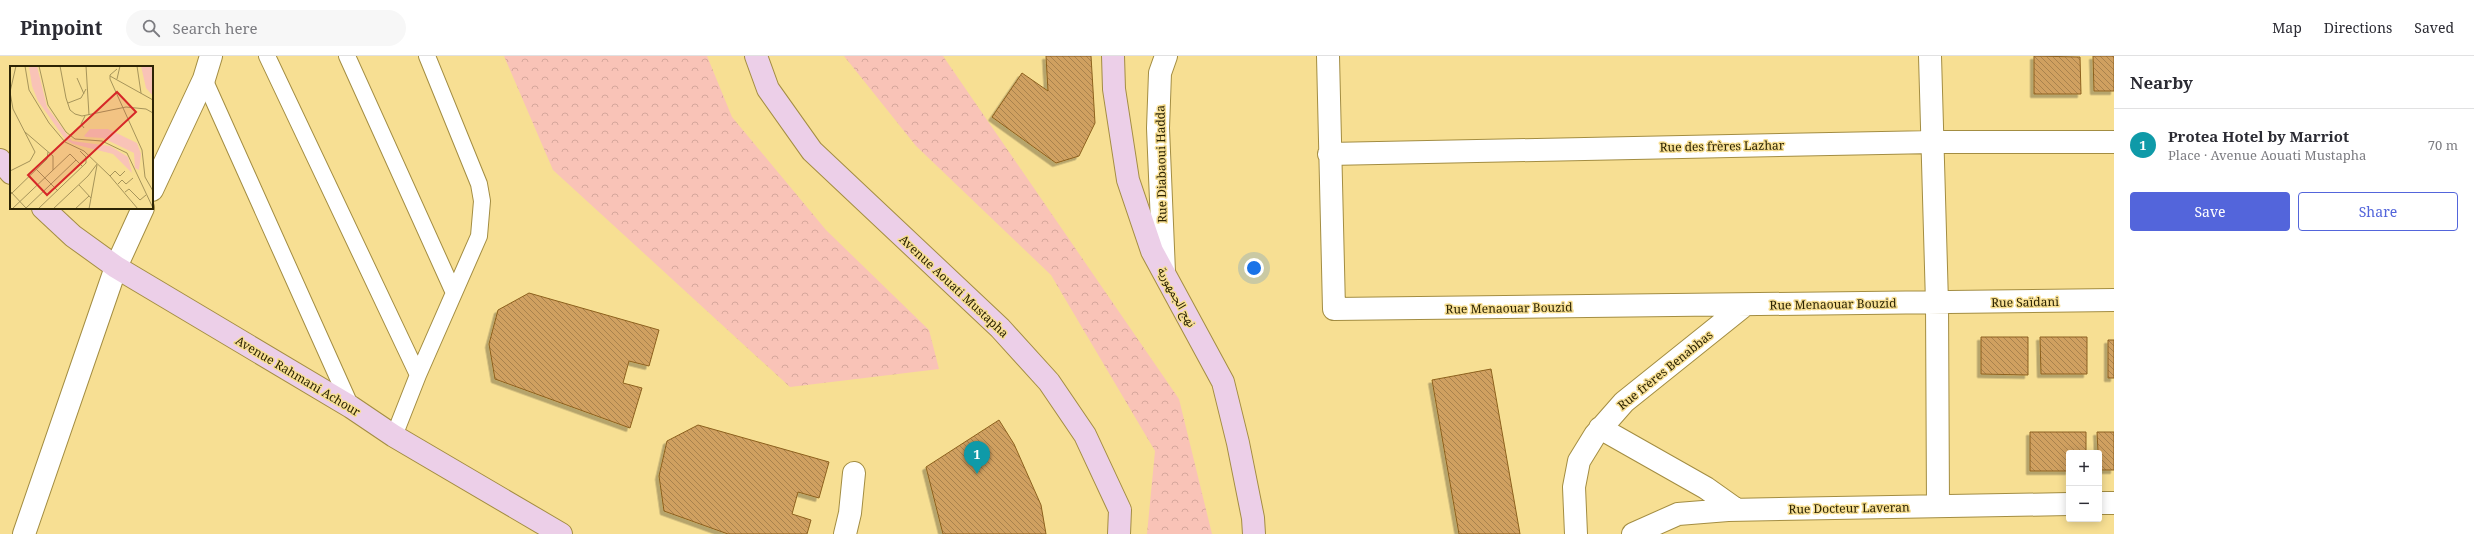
<!DOCTYPE html>
<html lang="en">
<head>
<meta charset="utf-8">
<style>
  body { margin:0; font-family:"Noto Serif","Noto Sans Arabic",serif; background:#f7f7f7; color:#2b2b33 }
  .controls { position:absolute; right:12px; bottom:12px; display:grid; overflow:hidden; border-radius:4px; box-shadow:0 2px 10px #0003 }
  .controls button { width:36px; height:36px; display:grid; place-items:center; padding:0; border:0; border-bottom:1px solid #e1e1e2; background:#fff; color:#2b2b33; font:20px sans-serif }
  .you { position:absolute; left:1254px; top:212px; width:14px; height:14px; margin:-10px; border:3px solid #fff; border-radius:50%; background:#1a73e8; box-shadow:0 0 0 6px #1a73e833 }
  .badge { display:grid; place-items:center; width:26px; height:26px; border-radius:50%; background:#5365db; color:#fff; font-size:13px; font-weight:700 }
  .pin { position:absolute; translate:-50% -33px; filter:drop-shadow(0 1px 2px #0008) }
  .pin::after { content:''; position:absolute; top:21px; width:14px; height:12px; background:inherit; clip-path:polygon(0 0,100% 0,50% 100%) }
  .list { margin:0; padding:0; list-style:none }
  h2 { display:flex; justify-content:space-between; align-items:center; height:52px; margin:0; padding:0 16px; font-size:17px }
  h2 small { font-size:13px; font-weight:400; color:#7c7c81 }
  .list li { display:grid; grid-template-columns:26px 1fr auto; gap:12px; align-items:center; box-sizing:border-box; height:72px; padding:0 16px; border-top:1px solid #e1e1e2 }
  .list b { display:block; font-size:15px; white-space:nowrap }
  .list p { margin:0; font-size:13px; white-space:nowrap; color:#7c7c81 }
  .list em { font-size:13px; font-style:normal; color:#7c7c81 }
  .actions { display:flex; gap:8px; padding:12px 16px }
  .actions a { flex:1; padding:9px 0; border:1px solid #5365db; border-radius:4px; text-align:center; font-size:14px; color:#5365db }
  .actions .main { background:#5365db; color:#fff }
  .icon { flex:none; width:22px; height:22px; fill:none; stroke:currentColor; stroke-width:2; stroke-linecap:round; stroke-linejoin:round }
  .map { position:relative; flex:none; width:2114px; height:478px; overflow:hidden }
  header { display:flex; align-items:center; gap:24px; box-sizing:border-box; height:56px; padding:0 20px; background:#fff; border-bottom:1px solid #e1e1e2 }
  header strong { font-size:19px }
  nav { display:flex; gap:22px; margin-inline-start:auto; font-size:14px }
  .search { width:280px; height:36px; background:#f7f7f7; display:flex; align-items:center; gap:10px; box-sizing:border-box; padding:0 14px; border-radius:22px; color:#7c7c81; font-size:15px }
  main { display:flex }
  aside { flex:1; background:#fff }
  .map>svg:first-child { display:block }
</style>
</head>
<body>
<header>
<strong>Pinpoint</strong>
<div class="search"><svg class="icon" aria-label="search" viewBox="0 0 24 24"><circle cx="10" cy="10" r="6"/><path d="M15 15l6 6"/></svg>Search here</div>
<nav><a>Map</a><a>Directions</a><a>Saved</a></nav>
</header>
<main>
<div class="map">
<svg width="2114" height="478" viewBox="0 0 2114 478">
  <defs>
    <pattern id="forest-crowns" width="20" height="18" patternUnits="userSpaceOnUse"><rect width="20" height="18" fill="#f9c3b7"/><path d="M2 6a3 3 0 1 1 6 0M12 15a3 3 0 1 1 6 0" fill="none" stroke="#d6a79c"/></pattern>
    <pattern id="building-back-hatch" width="6" height="6" patternUnits="userSpaceOnUse"><rect width="6" height="6" fill="#d0a061"/><path d="M-1 5l2 2M0 0l6 6M5-1l2 2" fill="none" stroke="#a9824e"/></pattern>
    <filter id="shadow"><feDropShadow dx="-3.5" dy="3.5" stdDeviation="0" flood-color="#0004"/></filter>
  </defs>
  <rect width="100%" height="100%" fill="#f7df93"/>
  <path fill="url(#forest-crowns)" d="M 504,0 L 707,0 L 732,61 L 826,174 L 929,274 L 939,313 L 790,331 L 553,114 Z
    M 844,0 L 943,0 L 1179,343 L 1212,478 L 1147,478 L 1155,395 L 1051,219 L 916,90 Z"/>
  <path fill="url(#building-back-hatch)" stroke="#8d611e" filter="url(#shadow)" d="M 1046,0 L 1091,0 L 1095,67 L 1079,100 L 1056,107 L 992,61 L 1022,17 L 1048,35 Z
    M 2034,0 L 2080,1 L 2081,38 L 2034,38 Z
    M 2093,0 L 2114,0 L 2114,35 L 2094,35 Z
    M 529,237 L 659,274 L 649,310 L 629,305 L 623,327 L 642,332 L 630,372 L 495,323 L 489,288 L 498,254 Z
    M 1981,281 L 2028,281 L 2028,319 L 1981,318 Z
    M 2040,281 L 2087,281 L 2087,318 L 2041,318 Z
    M 2108,284 L 2114,284 L 2114,322 L 2108,322 Z
    M 1491,313 L 1520,478 L 1459,478 L 1432,324 Z
    M 999,364 L 1014,388 L 1041,449 L 1046,478 L 943,478 L 926,411 Z
    M 698,369 L 829,406 L 819,442 L 798,436 L 792,458 L 811,464 L 807,478 L 728,478 L 664,455 L 659,420 L 667,385 Z
    M 2030,376 L 2086,376 L 2086,397 L 2069,397 L 2069,415 L 2030,415 Z
    M 2097,376 L 2114,376 L 2114,414 L 2099,414 Z"/>
  <g fill="none" stroke-linecap="round" stroke-linejoin="round">
    <defs>
      <path id="lane" d="M 267,0 L 418,319
        M 347,0 L 454,237
        M 204,23 L 351,351
        M 394,380 L 418,319 L 479,180 L 482,145 L 479,128 L 427,0"/>
      <path id="street" d="M 1328,0 L 1334,253 L 2114,244
        M 1930,0 L 1937,247 L 1938,450
        M 1329,98 L 1934,86 L 2114,86
        M 152,134 L 204,23 L 211,0
        M 1164,216 L 1158,72 L 1160,17 L 1166,0
        M 1600,372 L 1706,432 L 1737,454
        M 2099,447 L 2114,447
        M 24,478 L 116,211 L 143,152
        M 845,478 L 850,457 L 854,417
        M 1576,478 L 1574,431 L 1579,405 L 1595,379 L 1624,346 L 1745,249
        M 1633,478 L 1678,458 L 1728,454 L 2069,448"/>
      <path id="secondary" d="M 756,0 L 768,33 L 812,95 L 1000,272 L 1049,326 L 1085,379 L 1120,454 L 1119,478
        M 1113,0 L 1114,33 L 1128,124 L 1152,195 L 1223,326 L 1238,387 L 1253,462 L 1254,478
        M 0,104 L 11,117
        M 43,152 L 73,180 L 116,211 L 351,351 L 394,380 L 561,478"/>
    </defs>
    <use href="#lane" stroke="#a38d42" stroke-width="18"/>
    <use href="#street" stroke="#a38d42" stroke-width="24"/>
    <use href="#secondary" stroke="#a38d42" stroke-width="24"/>
    <use href="#lane" stroke="#fff" stroke-width="16"/>
    <use href="#street" stroke="#fff" stroke-width="22"/>
    <use href="#secondary" stroke="#eccfe8" stroke-width="22"/>
  </g>
  <g text-anchor="middle" dominant-baseline="central" stroke-width="3" stroke-linejoin="round" paint-order="stroke">
    <g font-size="12" fill="#2d2404" stroke="#f7df93">
      <text transform="translate(1722 90) rotate(-1)">Rue des frères Lazhar</text>
      <text transform="translate(1161 108) rotate(-91)">Rue Diabaoui Hadda</text>
      <text transform="translate(954 230) rotate(43)">Avenue Aouati Mustapha</text>
      <text transform="translate(1177 241) rotate(61)">نهج الجمهورية</text>
      <text transform="translate(2025 246) rotate(-1)">Rue Saïdani</text>
      <text transform="translate(1833 248) rotate(-1)">Rue Menaouar Bouzid</text>
      <text transform="translate(1509 252) rotate(-1)">Rue Menaouar Bouzid</text>
      <text transform="translate(1665 314) rotate(-39)">Rue frères Benabbas</text>
      <text transform="translate(298 320) rotate(31)">Avenue Rahmani Achour</text>
      <text transform="translate(1849 452) rotate(-1)">Rue Docteur Laveran</text>
    </g>
  </g>
  <g transform="translate(10 10)">
    <rect width="143" height="143" fill="#f7df93"/>
    <path d="M 19,0 L 27,0 L 37,41 L 62,75 L 100,80 L 118,91 L 122,107 L 103,88 L 63,78 L 55,73 L 28,35 L 22,20 ZM 131,0 L 143,0 L 143,30 L 136,22 ZM 80,63 L 98,63 L 127,77 L 131,88 L 129,104 L 125,102 L 124,87 L 93,72 L 76,71 L 74,70 Z" fill="#f9c3b7"/>
    <path fill="none" stroke="#a6945a" stroke-width="1" d="M 15,0 L 19,24 L 39,57 L 55,76 L 74,85 L 100,110 L 128,143M 29,0 L 38,39 L 56,66 L 65,73 L 92,75 L 117,87 L 143,142M 50,0 L 56,32 L 60,44 L 65,48 L 72,50 L 116,41 L 136,43 L 143,47M 76,0 L 79,49M 127,0 L 131,27M 107,3 L 100,9 L 100,13 L 132,84 L 135,111 L 143,125M 100,10 L 143,34M 67,12 L 74,28M 107,13 L 110,0M 58,37 L 71,32 L 76,23M 74,62 L 71,58 L 75,50M 15,66 L 43,90 L 43,104M 26,103 L 48,125M 0,105 L 20,95 L 25,86 L 3,43 L 0,26 L 6,0M 100,110 L 105,105 L 110,110 L 115,105M 108,118 L 112,114 L 116,118 L 123,112M 69,119 L 81,132M 0,125 L 16,142M 115,126 L 119,123 L 130,134 L 136,129M 0,129 L 37,93 L 38,86M 2,143 L 60,88 L 73,101M 15,143 L 66,94M 28,143 L 76,97 L 76,91 L 70,85M 43,143 L 78,110 L 87,98M 65,143 L 79,130M 79,143 L 87,99"/>
    <path fill="#d62828" fill-opacity="0.15" stroke="#d62828" stroke-width="2" d="M 107,26 L 126,46 L 37,129 L 18,109 Z"/>
    <rect width="143" height="143" fill="none" stroke="#2d2404" stroke-width="2"/>
  </g>
</svg>
<div class="controls">
<button>+</button>
<button>−</button>
</div>
<div class="you"></div>
<div class="pin badge" style="left:977px;top:418px;background:#0f9aa8">1</div>
</div>
<aside>
<h2>Nearby<small></small></h2>
<ul class="list">
<li><span class="badge" style="background:#0f9aa8">1</span><div><b>Protea Hotel by Marriot</b><p>Place · Avenue Aouati Mustapha</p></div><em>70 m</em></li>
</ul>
<div class="actions"><a class="main">Save</a><a>Share</a></div>
</aside>
</main>
</body>
</html>
